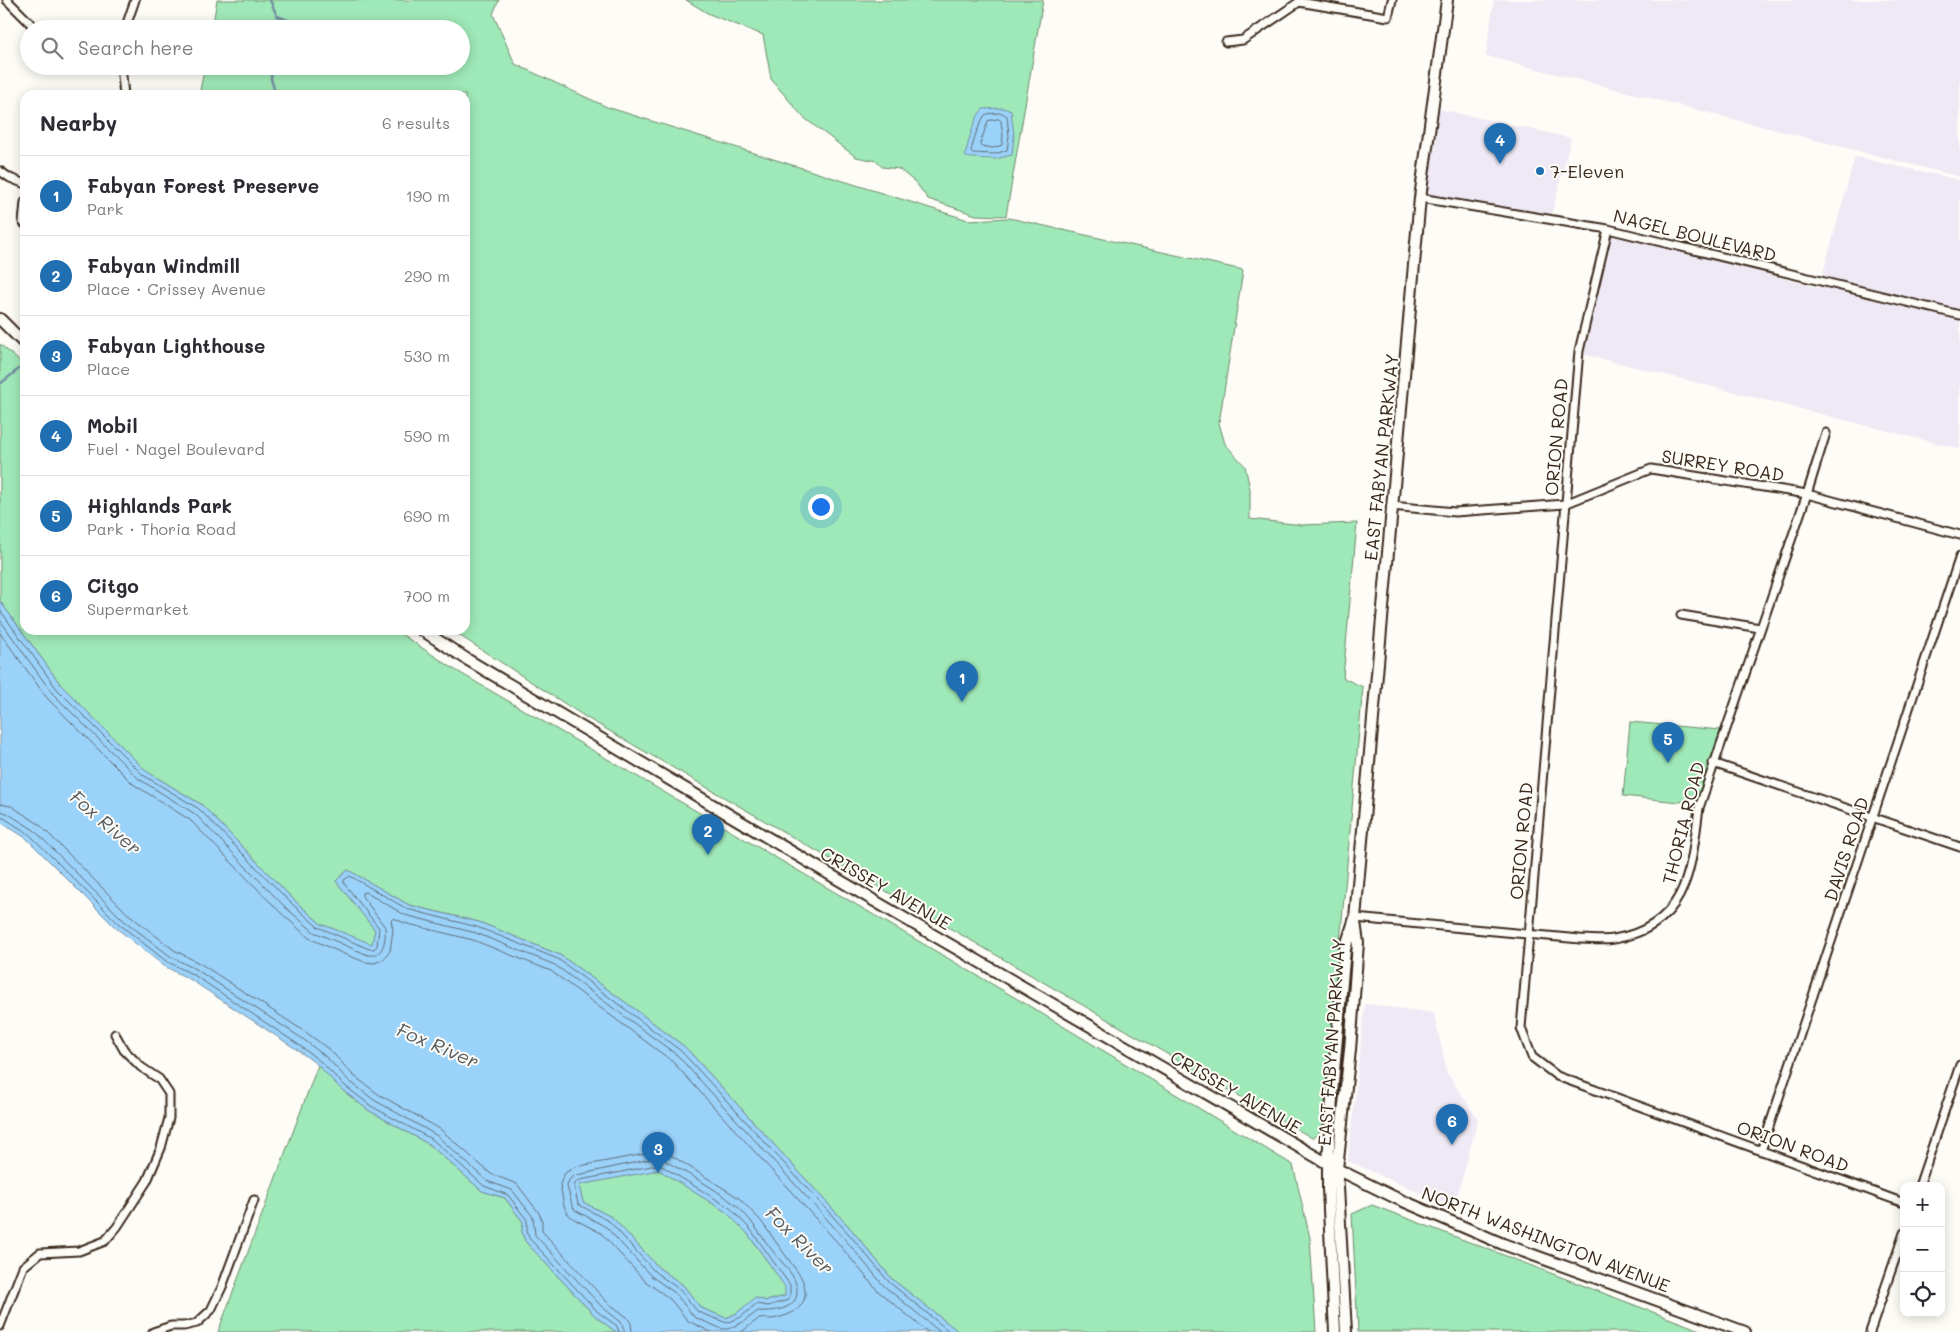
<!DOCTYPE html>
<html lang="en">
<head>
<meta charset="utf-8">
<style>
  body { margin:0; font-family:Mali,sans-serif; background:#f7f7f7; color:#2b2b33 }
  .controls { position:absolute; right:15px; bottom:15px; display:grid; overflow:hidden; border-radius:10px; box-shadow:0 2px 12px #0003 }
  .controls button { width:45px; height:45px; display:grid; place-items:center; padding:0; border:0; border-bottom:1px solid #e1e1e2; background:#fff; color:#2b2b33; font:25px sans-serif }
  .you { position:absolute; left:820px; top:506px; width:18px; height:18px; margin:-12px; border:4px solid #fff; border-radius:50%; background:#1a73e8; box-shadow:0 0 0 8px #1a73e833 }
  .badge { display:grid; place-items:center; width:32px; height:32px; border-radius:50%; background:#1f6fb2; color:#fff; font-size:16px; font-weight:700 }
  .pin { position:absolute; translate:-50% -41px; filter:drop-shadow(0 1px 2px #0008) }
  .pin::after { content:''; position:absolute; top:26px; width:18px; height:15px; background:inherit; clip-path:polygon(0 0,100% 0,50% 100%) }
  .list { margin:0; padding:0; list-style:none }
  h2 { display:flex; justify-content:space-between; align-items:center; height:65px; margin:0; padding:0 20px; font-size:21px }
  h2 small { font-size:16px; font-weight:400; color:#7c7c81 }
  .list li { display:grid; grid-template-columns:32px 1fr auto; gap:15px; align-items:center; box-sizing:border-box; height:80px; padding:0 20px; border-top:1px solid #e1e1e2 }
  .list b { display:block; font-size:19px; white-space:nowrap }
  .list p { margin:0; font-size:16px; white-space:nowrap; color:#7c7c81 }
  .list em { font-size:16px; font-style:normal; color:#7c7c81 }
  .icon { flex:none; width:28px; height:28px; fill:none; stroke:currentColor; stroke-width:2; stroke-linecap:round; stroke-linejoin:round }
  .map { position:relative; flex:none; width:1960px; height:1332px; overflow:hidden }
  .search { position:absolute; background:#fff; box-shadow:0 2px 12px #0003; left:20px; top:20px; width:450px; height:55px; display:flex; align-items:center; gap:12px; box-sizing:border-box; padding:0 18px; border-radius:28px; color:#7c7c81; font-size:19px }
  .panel { position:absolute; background:#fff; box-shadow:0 2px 12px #0003; left:20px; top:90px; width:450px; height:545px; border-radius:15px }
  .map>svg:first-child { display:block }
</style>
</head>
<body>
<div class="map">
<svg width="1960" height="1332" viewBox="0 0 1960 1332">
  <rect width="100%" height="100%" fill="#fdfcf7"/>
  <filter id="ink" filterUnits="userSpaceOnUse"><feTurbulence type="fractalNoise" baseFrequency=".02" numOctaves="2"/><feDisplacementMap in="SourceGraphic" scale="10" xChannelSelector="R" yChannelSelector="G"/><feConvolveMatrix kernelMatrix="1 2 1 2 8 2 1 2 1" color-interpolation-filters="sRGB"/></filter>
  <g filter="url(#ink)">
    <path fill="#eee9f4" d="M 1494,0 L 1960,0 L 1960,177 L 1486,56 Z
      M 1434,108 L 1571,138 L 1551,217 L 1422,196 Z
      M 1855,157 L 1960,180 L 1960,449 L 1583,354 L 1612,233 L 1819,288 Z
      M 1365,1004 L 1434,1013 L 1447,1073 L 1478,1119 L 1454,1208 L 1348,1161 Z"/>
    <path fill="#9fe8b7" stroke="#6d896a" d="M 217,0 L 499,0 L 493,14 L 515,64 L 607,107 L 968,220 L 1009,218 L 1243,270 L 1219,423 L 1225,444 L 1245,466 L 1250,489 L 1250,519 L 1302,525 L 1357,523 L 1343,678 L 1363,687 L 1324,1119 C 1322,1128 1321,1133 1312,1138 L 1300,1131 L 587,718 L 451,630 L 465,630 L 465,95 L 199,95 L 205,66 L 461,66 L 461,29 L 212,29 Z
      M 686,0 L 1043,0 L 1006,216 L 976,215 L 928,199 L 916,183 L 899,169 L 882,167 L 877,161 L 856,157 L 803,117 L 771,79 L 763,35 L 709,14 Z
      M 0,344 L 25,366 L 25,630 L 395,630 L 457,671 L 1026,1004 L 1293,1165 L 1310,1238 L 1316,1332 L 959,1332 L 892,1279 L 851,1229 L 685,1047 L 632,1007 L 560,955 L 479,922 L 409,905 L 348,870 L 336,881 L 375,930 L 372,945 L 321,924 L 293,899 L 202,805 L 146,771 L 61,685 L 0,601 Z
      M 1630,722 L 1721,730 L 1697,799 L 1679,802 L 1623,796 Z
      M 318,1065 L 341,1089 L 368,1110 L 430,1145 L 482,1191 L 505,1198 L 523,1222 L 522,1232 L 525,1241 L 595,1316 L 616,1332 L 218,1332 Z
      M 658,1169 L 726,1212 L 747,1233 L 786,1287 L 785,1296 L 767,1301 L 755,1298 L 737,1313 L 726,1318 L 701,1308 L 683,1285 L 659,1268 L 613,1218 L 583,1202 L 578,1185 Z
      M 1372,1205 L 1700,1330 L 1699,1332 L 1358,1332 L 1352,1214 Z"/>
    <path fill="#9bd2fa" stroke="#758fa2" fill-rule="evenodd" d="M 1003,108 L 1011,111 L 1014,135 L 1012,155 C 1007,156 1001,158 995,159 C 993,159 967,158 966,157 L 965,155 C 970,139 972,121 983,109 Z
      M 0,601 L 61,685 L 146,771 L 202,805 L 293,899 L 321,924 L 372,944 L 375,930 L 336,881 L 348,870 L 409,905 L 479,922 L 560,955 L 632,1007 L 685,1047 L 851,1229 L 892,1279 L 959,1332 L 616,1332 L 595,1316 L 525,1241 L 522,1232 L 523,1222 L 505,1198 L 482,1191 L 430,1145 L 368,1110 L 341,1089 L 318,1065 L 296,1049 L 191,980 L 164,966 L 115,927 L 26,838 L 0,822 ZM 659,1170 L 726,1212 L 747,1233 L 773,1269 L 785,1287 L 785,1296 L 767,1301 L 755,1298 L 737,1313 L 726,1318 L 701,1308 L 683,1285 L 659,1268 L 613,1218 L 583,1202 L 579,1185 Z"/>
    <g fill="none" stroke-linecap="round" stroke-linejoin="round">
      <path stroke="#616d76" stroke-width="1" d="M 1002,113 L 1007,116 L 1009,136 L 1007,150 L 995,154 L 972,153 L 971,151 L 976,133 L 984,116 L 987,114 Z
        M 999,119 L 1001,121 L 1003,136 L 1002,145 L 993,148 L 981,146 L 980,144 L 988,121 Z
        M 0,610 L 57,689 L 143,775 L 199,809 L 290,902 L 318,927 L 369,949 L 374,949 L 377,946 L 379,928 L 344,883 L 344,880 L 350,876 L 407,909 L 477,927 L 558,959 L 681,1051 L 848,1233 L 889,1282 L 950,1332
        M 0,620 L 52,693 L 139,779 L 195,814 L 285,907 L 314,932 L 368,955 C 384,957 386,940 385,927 L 362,896 L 362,893 L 365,892 L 405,915 L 476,933 L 555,965 L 677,1055 L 843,1237 L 884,1286 L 940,1332
        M 0,633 L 47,698 L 133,784 L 190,820 L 280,912 L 309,938 L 344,954 L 365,962 L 375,963 L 384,959 L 390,951 L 393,930 L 391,920 L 394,918 L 404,923 L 473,940 L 551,971 L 672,1061 L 837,1242 L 878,1291 L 928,1332
        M 0,804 L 11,806 L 39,824 L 127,913 L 174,950 L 201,964 L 307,1033 L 331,1051 L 353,1075 L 378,1094 L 440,1129 L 491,1174 L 517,1184 L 539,1213 L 542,1220 L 542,1231 L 607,1302 L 627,1317 L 631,1323 L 632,1332
        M 0,811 L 7,813 L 34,830 L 122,919 L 170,956 L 197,970 L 303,1039 L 326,1057 L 348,1080 L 374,1100 L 436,1135 L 487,1181 L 512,1190 L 533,1217 L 535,1235 L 602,1307 L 621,1322 L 625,1332
        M 0,818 L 4,818 L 29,834 L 118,923 L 166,961 L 194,975 L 299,1045 L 321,1062 L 344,1085 L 371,1106 L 433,1140 L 484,1186 L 508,1195 L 527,1220 L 527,1232 L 529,1238 L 598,1312 L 617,1326 L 619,1332
        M 656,1158 L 664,1160 C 687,1174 712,1186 733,1203 C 750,1216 759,1234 772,1250 C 779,1260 793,1272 796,1284 C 803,1309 775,1312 758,1311 L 743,1322 L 728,1329 L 722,1329 L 694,1317 L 675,1293 L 651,1276 L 606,1227 L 575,1210 L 572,1205 L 567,1186 L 569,1180 L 574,1176 Z
        M 657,1165 L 662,1166 L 730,1208 L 751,1230 L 790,1285 L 790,1296 L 788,1300 L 768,1306 L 756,1304 L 741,1317 L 727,1323 L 698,1312 L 679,1289 L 655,1272 L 610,1222 L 578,1204 L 574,1186 L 577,1181 Z
        M 711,1332 L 688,1321 L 670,1299 L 645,1281 L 601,1233 L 574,1219 L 568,1214 L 564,1206 L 560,1184 L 565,1173 L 575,1167 L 661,1151 L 669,1154 L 739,1198 L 761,1221 L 801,1277 C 814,1305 794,1315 772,1319 C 768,1319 763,1318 760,1319 C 754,1320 747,1329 741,1332"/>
      <path stroke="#758fa2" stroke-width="2.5" d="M 270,0 L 277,16 C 285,19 292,20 295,29
        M 272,66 L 271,79 L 276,95
        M 0,384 L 25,364"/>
      <defs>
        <path id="minor" d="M 7,0 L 36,29
          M 125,29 L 135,0
          M 1226,42 L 1243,40 L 1299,2 L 1388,17 L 1392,0
          M 121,66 L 124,95
          M 0,171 L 10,178 L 25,184
          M 1420,198 L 1608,229 L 1960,315
          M 25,202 L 23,222 L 25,224
          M 1608,229 L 1579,351 L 1521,1028 L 1532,1057 L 1557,1076 L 1904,1203
          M 1391,506 L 1455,512 L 1565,504 L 1651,469 L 1807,494 L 1960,535
          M 1681,615 L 1760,628
          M 1713,763 L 1960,847
          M 1355,918 L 1580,939 C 1591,939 1603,941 1614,939 C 1688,926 1691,869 1699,808 L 1807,494 L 1826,433
          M 1761,1151 L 1960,556
          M 1919,1186 L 1960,1065
          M 0,1326 L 23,1267 L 40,1253 L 79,1251 L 105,1241 L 117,1227 L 147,1181 L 161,1148 L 169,1118 L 169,1094 L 159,1079 L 141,1067 L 124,1050 L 115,1034
          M 153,1332 L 171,1326 L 184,1326 L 197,1323 L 211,1310 L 222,1287 L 254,1200
          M 1870,1332 L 1904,1233"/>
        <path id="secondary" d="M 0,319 L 25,344
          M 422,630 L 468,660 L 878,903 L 1337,1169 L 1396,1198 L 1503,1244 L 1745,1332
          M 1335,1332 L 1328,1189 L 1328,1163 L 1333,1082 L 1345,949 L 1355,918 L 1420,198 L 1447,0
          M 1346,1332 L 1337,1169 L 1350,1050 L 1358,943 L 1355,922"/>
      </defs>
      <use href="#minor" stroke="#3b2a1e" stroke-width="11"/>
      <use href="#secondary" stroke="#3b2a1e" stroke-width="14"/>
      <use href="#minor" stroke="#fdfcf7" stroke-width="7"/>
      <use href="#secondary" stroke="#fdfcf7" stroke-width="10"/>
    </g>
  </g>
  <circle fill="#1f6fb2" stroke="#fdfcf7" stroke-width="2" cx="1540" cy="171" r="5"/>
  <g text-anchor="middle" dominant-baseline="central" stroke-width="4" stroke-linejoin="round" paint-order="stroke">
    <g font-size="18" fill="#3b2a1e" stroke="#fdfcf7" text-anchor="start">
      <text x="1550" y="171">7-Eleven</text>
    </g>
    <g font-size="18" fill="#3b2a1e" stroke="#fdfcf7">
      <text transform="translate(1695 235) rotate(14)">NAGEL BOULEVARD</text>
      <text transform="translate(1556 437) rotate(-85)">ORION ROAD</text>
      <text transform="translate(1381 457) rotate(-84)">EAST FABYAN PARKWAY</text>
      <text transform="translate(1723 465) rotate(9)">SURREY ROAD</text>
      <text transform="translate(1683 823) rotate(-76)">THORIA ROAD</text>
      <text transform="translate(1521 841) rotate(-85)">ORION ROAD</text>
      <text transform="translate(1846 849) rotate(-72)">DAVIS ROAD</text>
      <text transform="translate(886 888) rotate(30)">CRISSEY AVENUE</text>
      <text transform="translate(1331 1042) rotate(-86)">EAST FABYAN PARKWAY</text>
      <text transform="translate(1236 1092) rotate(30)">CRISSEY AVENUE</text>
      <text transform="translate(1793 1146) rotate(20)">ORION ROAD</text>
      <text transform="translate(1546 1239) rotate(21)">NORTH WASHINGTON AVENUE</text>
    </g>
    <g font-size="19" font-style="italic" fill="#585c60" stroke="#fdfcf7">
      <text transform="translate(106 822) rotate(41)">Fox River</text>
      <text transform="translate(438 1045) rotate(23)">Fox River</text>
      <text transform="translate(800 1240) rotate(45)">Fox River</text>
    </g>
  </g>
</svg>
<div class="controls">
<button>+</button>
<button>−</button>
<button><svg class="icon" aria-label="locate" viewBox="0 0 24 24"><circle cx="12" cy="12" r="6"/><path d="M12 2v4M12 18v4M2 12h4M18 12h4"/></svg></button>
</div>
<div class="you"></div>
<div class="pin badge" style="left:962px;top:702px">1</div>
<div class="pin badge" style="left:708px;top:855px">2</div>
<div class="pin badge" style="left:658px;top:1173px">3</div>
<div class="pin badge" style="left:1500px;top:164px">4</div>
<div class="pin badge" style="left:1668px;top:763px">5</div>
<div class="pin badge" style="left:1452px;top:1145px">6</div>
<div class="search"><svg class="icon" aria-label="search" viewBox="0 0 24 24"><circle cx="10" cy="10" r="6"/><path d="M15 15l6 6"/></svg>Search here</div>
<section class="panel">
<h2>Nearby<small>6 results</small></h2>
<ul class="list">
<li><span class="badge">1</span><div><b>Fabyan Forest Preserve</b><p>Park</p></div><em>190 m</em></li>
<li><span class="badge">2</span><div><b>Fabyan Windmill</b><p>Place · Crissey Avenue</p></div><em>290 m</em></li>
<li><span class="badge">3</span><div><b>Fabyan Lighthouse</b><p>Place</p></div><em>530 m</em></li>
<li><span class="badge">4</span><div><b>Mobil</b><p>Fuel · Nagel Boulevard</p></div><em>590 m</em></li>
<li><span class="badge">5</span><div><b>Highlands Park</b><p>Park · Thoria Road</p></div><em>690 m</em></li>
<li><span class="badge">6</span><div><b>Citgo</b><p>Supermarket</p></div><em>700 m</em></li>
</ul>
</section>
</div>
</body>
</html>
